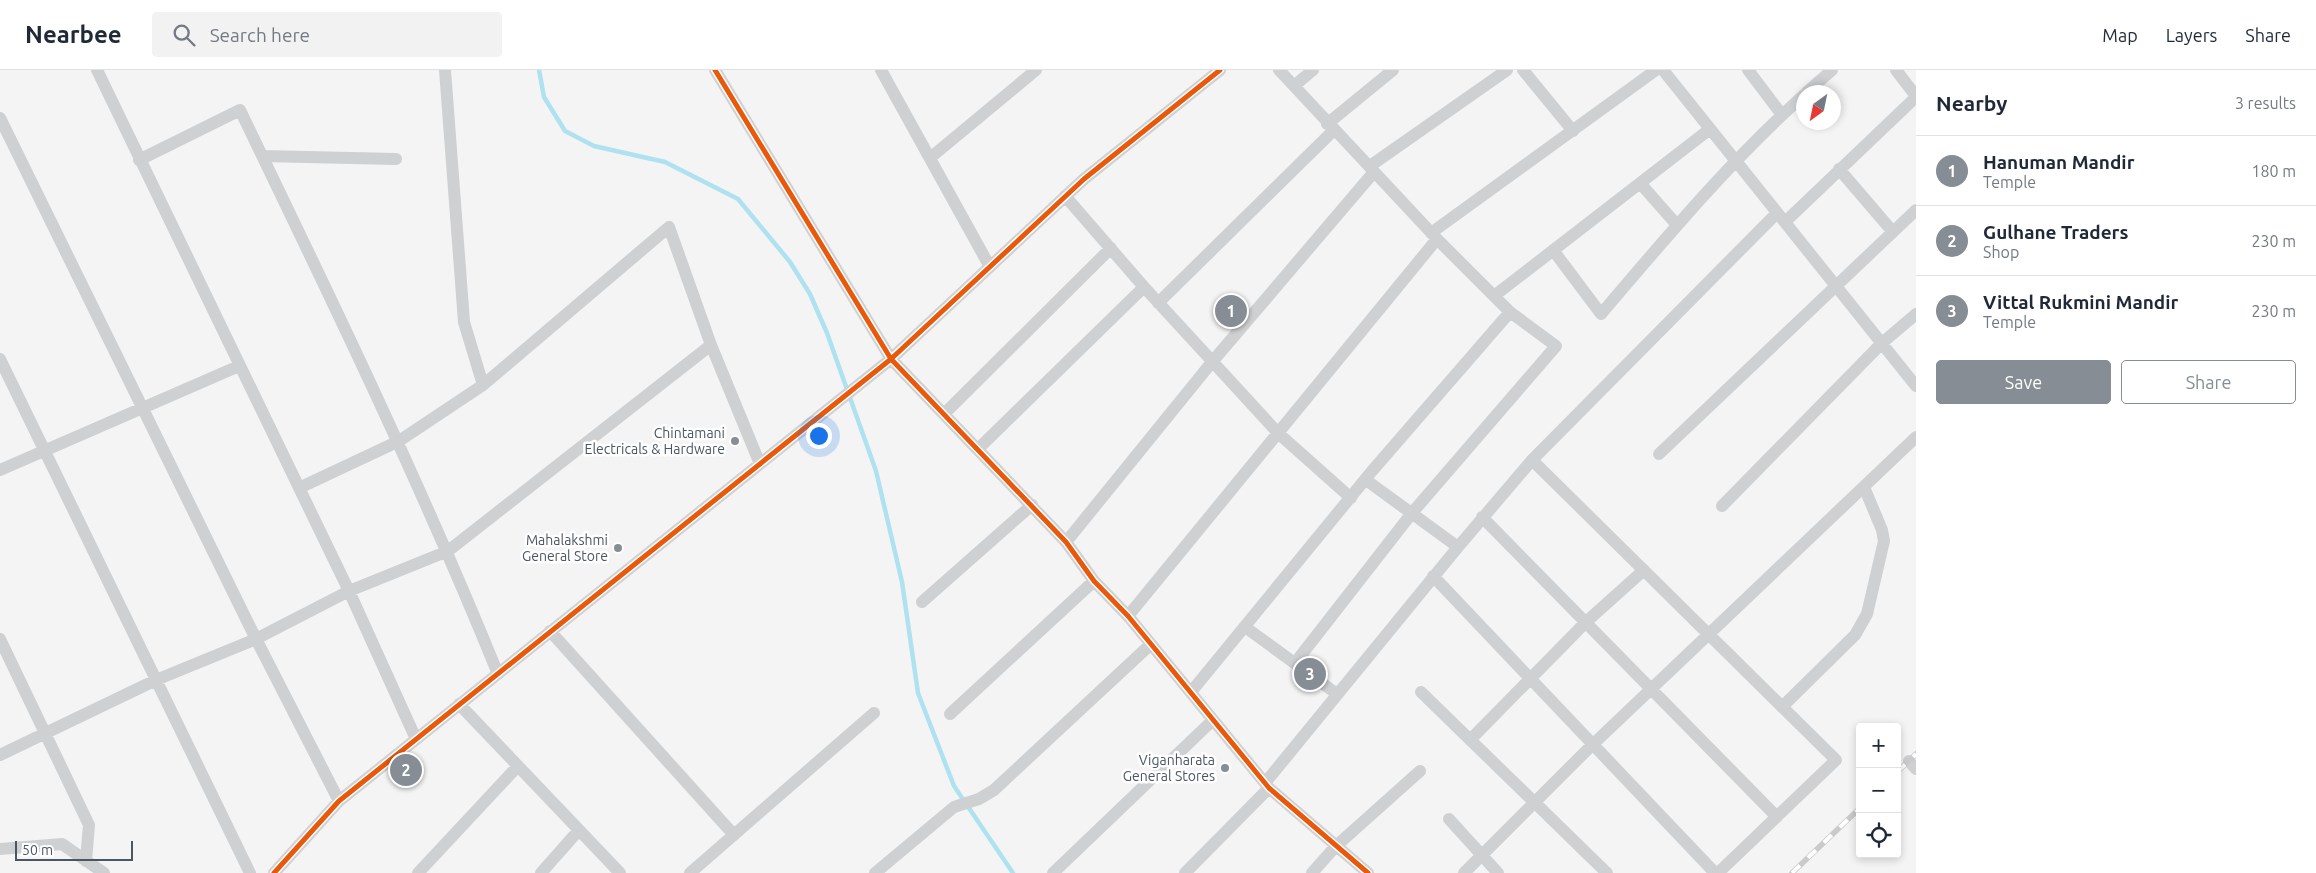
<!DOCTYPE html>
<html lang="en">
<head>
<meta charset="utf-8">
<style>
  body { margin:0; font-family:Ubuntu,sans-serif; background:#f2f2f3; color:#1f2937 }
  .controls { position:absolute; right:15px; bottom:15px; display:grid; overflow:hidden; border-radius:5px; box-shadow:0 2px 8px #0003 }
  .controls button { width:45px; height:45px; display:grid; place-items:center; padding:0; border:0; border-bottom:1px solid #e0e1e3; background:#fff; color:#1f2937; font:25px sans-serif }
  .compass { position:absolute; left:1796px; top:15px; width:45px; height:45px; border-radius:50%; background:#fff; box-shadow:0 2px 8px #0003; rotate:213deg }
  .scale { position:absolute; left:15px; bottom:12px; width:118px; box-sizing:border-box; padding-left:5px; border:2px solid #4a5661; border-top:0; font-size:14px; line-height:18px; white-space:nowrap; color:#4a5661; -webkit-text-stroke:4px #fff; paint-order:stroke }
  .you { position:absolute; left:818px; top:365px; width:18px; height:18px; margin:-12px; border:4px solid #fff; border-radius:50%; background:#1a73e8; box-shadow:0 0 0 8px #1a73e833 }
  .badge { display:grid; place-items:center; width:32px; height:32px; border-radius:50%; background:#868d94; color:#fff; font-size:16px; font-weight:700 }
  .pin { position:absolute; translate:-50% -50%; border:2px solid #fff; box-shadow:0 1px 5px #0006 }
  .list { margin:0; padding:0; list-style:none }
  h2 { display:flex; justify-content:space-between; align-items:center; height:65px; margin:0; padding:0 20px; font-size:21px }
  h2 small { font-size:16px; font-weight:400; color:#747a83 }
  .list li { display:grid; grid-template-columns:32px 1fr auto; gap:15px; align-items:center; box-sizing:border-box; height:70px; padding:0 20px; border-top:1px solid #e0e1e3 }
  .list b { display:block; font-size:19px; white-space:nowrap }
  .list p { margin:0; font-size:16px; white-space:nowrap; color:#747a83 }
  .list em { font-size:16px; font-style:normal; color:#747a83 }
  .actions { display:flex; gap:10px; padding:15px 20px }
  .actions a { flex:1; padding:11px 0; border:1px solid #868d94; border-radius:5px; text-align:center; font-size:18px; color:#868d94 }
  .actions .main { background:#868d94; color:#fff }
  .icon { flex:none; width:28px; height:28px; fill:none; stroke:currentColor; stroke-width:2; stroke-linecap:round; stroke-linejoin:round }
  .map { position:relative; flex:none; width:1916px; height:803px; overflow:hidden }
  header { display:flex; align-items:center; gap:30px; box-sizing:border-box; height:70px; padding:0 25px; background:#fff; border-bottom:1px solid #e0e1e3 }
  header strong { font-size:24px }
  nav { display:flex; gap:28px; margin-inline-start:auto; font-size:18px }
  .search { width:350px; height:45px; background:#f2f2f3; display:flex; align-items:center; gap:12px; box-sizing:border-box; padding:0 18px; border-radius:5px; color:#747a83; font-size:19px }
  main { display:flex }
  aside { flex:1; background:#fff }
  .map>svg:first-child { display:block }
</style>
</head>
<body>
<header>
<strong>Nearbee</strong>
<div class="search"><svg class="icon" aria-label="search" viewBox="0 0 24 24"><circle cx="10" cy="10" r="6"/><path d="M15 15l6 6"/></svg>Search here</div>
<nav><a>Map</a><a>Layers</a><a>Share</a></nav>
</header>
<main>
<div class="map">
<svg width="1916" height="803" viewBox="0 0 1916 803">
  <rect width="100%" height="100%" fill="#f4f4f4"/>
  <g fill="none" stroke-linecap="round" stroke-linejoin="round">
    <path stroke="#aee2f0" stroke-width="4.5" d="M 539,0 L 544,27 L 565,61 L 594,76 L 665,92 L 738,129 L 790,192 L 810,224 L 827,263 L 876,401 L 902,512 L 918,623 L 954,716 L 1013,803"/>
    <path stroke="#ced0d2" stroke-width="12" d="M 97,0 L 349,521 L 416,669
      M 445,0 L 464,252 L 483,315
      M 715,0 L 891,289 L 1066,472 L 1094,511 L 1128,546 L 1269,718 L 1368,803
      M 881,0 L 990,197
      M 1279,0 L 1437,169 L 1510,242 L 1556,276 L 1412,443 L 1295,593
      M 1523,0 L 1573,61
      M 1663,0 L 1916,316
      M 1748,0 L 1782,45
      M 1896,0 L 1916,26
      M 1294,16 L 1313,0
      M 1807,22 L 1832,0
      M 0,48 L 256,569 L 339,731
      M 1327,54 L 1393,0
      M 262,86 L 396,89
      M 930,88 L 1036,0
      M 139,90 L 240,40 C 330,226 420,412 498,604
      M 1370,96 L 1507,0
      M 1839,99 L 1893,162
      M 1640,113 L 1677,155
      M 1065,126 L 1144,217 L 1278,363 L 1351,428
      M 1785,152 L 1916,27
      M 1431,163 L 1656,0
      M 1553,180 L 1601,244 C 1665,169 1729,92 1804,25
      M 1494,226 L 1710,59
      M 1158,233 L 1333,61
      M 0,289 L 250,803
      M 944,344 L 1111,178
      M 978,379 L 1144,217
      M 1659,384 L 1916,140
      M 1532,390 L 1836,690 L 1718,803
      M 0,400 L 239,296
      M 1366,410 L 1458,477
      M 299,418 L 399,371 L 483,315 L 669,157 L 711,275 L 760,394
      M 1722,436 L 1882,273 L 1916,244
      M 1482,447 L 1777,747
      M 1066,472 L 1212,292 L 1374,102
      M 1433,506 L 1715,803
      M 922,532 L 1032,435
      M 1128,546 L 1437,169
      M 1245,557 L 1337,624
      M 550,561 L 734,765
      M 0,569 L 89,755 L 86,791
      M 1191,622 L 1372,401 L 1510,242
      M 1421,622 L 1607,803
      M 459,634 L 620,803
      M 1782,637 L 1855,565 L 1867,544 L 1884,471 L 1882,460 L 1864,417
      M 950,644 L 1094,511
      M 1470,670 L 1586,552 L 1644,500
      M 0,685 L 156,610 L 256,569 L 349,521 L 448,481 L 711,275
      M 1909,691 L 1916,699
      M 1265,713 L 1458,477 L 1532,390 L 1777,143
      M 1449,749 L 1498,803
      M 0,779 L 62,774 L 104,803
      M 274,803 L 339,731 L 891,289 L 1084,109 L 1220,0
      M 418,803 L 518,696
      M 541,803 L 579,760
      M 690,803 L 874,643
      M 875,803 L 954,737 L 979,729 L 994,720 L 1151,574
      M 1053,803 L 1213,650
      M 1185,803 L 1269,718
      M 1312,803 L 1335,777 L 1420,701
      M 1464,803 L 1587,680 L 1916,367"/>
    <defs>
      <path id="rail" d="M 1897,702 L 1916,684
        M 1792,803 L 1860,738"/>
    </defs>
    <use href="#rail" stroke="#c9cacc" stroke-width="5.5"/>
    <use href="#rail" stroke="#fff" stroke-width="4" stroke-dasharray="11" stroke-linecap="butt"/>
    <defs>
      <path id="cycleway" d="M 715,0 L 891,289 L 1066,472 L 1094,511 L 1128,546 L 1269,718 L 1368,803
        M 274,803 L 339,731 L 891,289 L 1084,109 L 1220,0"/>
    </defs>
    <use href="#cycleway" stroke="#fff" stroke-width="8"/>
    <use href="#cycleway" stroke="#e8590c" stroke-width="5"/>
  </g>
  <g fill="#868d94" stroke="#fff" stroke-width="2">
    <circle cx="735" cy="371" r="5"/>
    <circle cx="618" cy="478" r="5"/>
    <circle cx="1225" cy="698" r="5"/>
  </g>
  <g text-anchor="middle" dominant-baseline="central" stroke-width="5" stroke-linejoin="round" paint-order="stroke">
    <g font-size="14" fill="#4a5661" stroke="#fff" text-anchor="end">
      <text x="725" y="363">Chintamani<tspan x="725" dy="16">Electricals &amp; Hardware</tspan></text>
      <text x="608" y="470">Mahalakshmi<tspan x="608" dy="16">General Store</tspan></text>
      <text x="1215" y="690">Viganharata<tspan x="1215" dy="16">General Stores</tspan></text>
    </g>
  </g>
</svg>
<div class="controls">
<button>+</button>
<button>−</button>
<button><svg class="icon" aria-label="locate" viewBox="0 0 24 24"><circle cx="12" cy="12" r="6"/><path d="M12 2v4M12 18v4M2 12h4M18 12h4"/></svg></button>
</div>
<svg class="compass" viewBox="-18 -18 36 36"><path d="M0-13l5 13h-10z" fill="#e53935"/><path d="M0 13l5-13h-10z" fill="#747a83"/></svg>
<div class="scale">50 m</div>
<div class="you"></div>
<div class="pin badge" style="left:1231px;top:241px">1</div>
<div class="pin badge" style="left:406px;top:700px">2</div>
<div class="pin badge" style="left:1310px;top:604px">3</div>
</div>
<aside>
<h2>Nearby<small>3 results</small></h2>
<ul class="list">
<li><span class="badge">1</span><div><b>Hanuman Mandir</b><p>Temple</p></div><em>180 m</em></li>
<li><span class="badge">2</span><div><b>Gulhane Traders</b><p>Shop</p></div><em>230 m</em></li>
<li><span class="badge">3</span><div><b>Vittal Rukmini Mandir</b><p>Temple</p></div><em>230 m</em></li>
</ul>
<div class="actions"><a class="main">Save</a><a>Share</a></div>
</aside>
</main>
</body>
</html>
